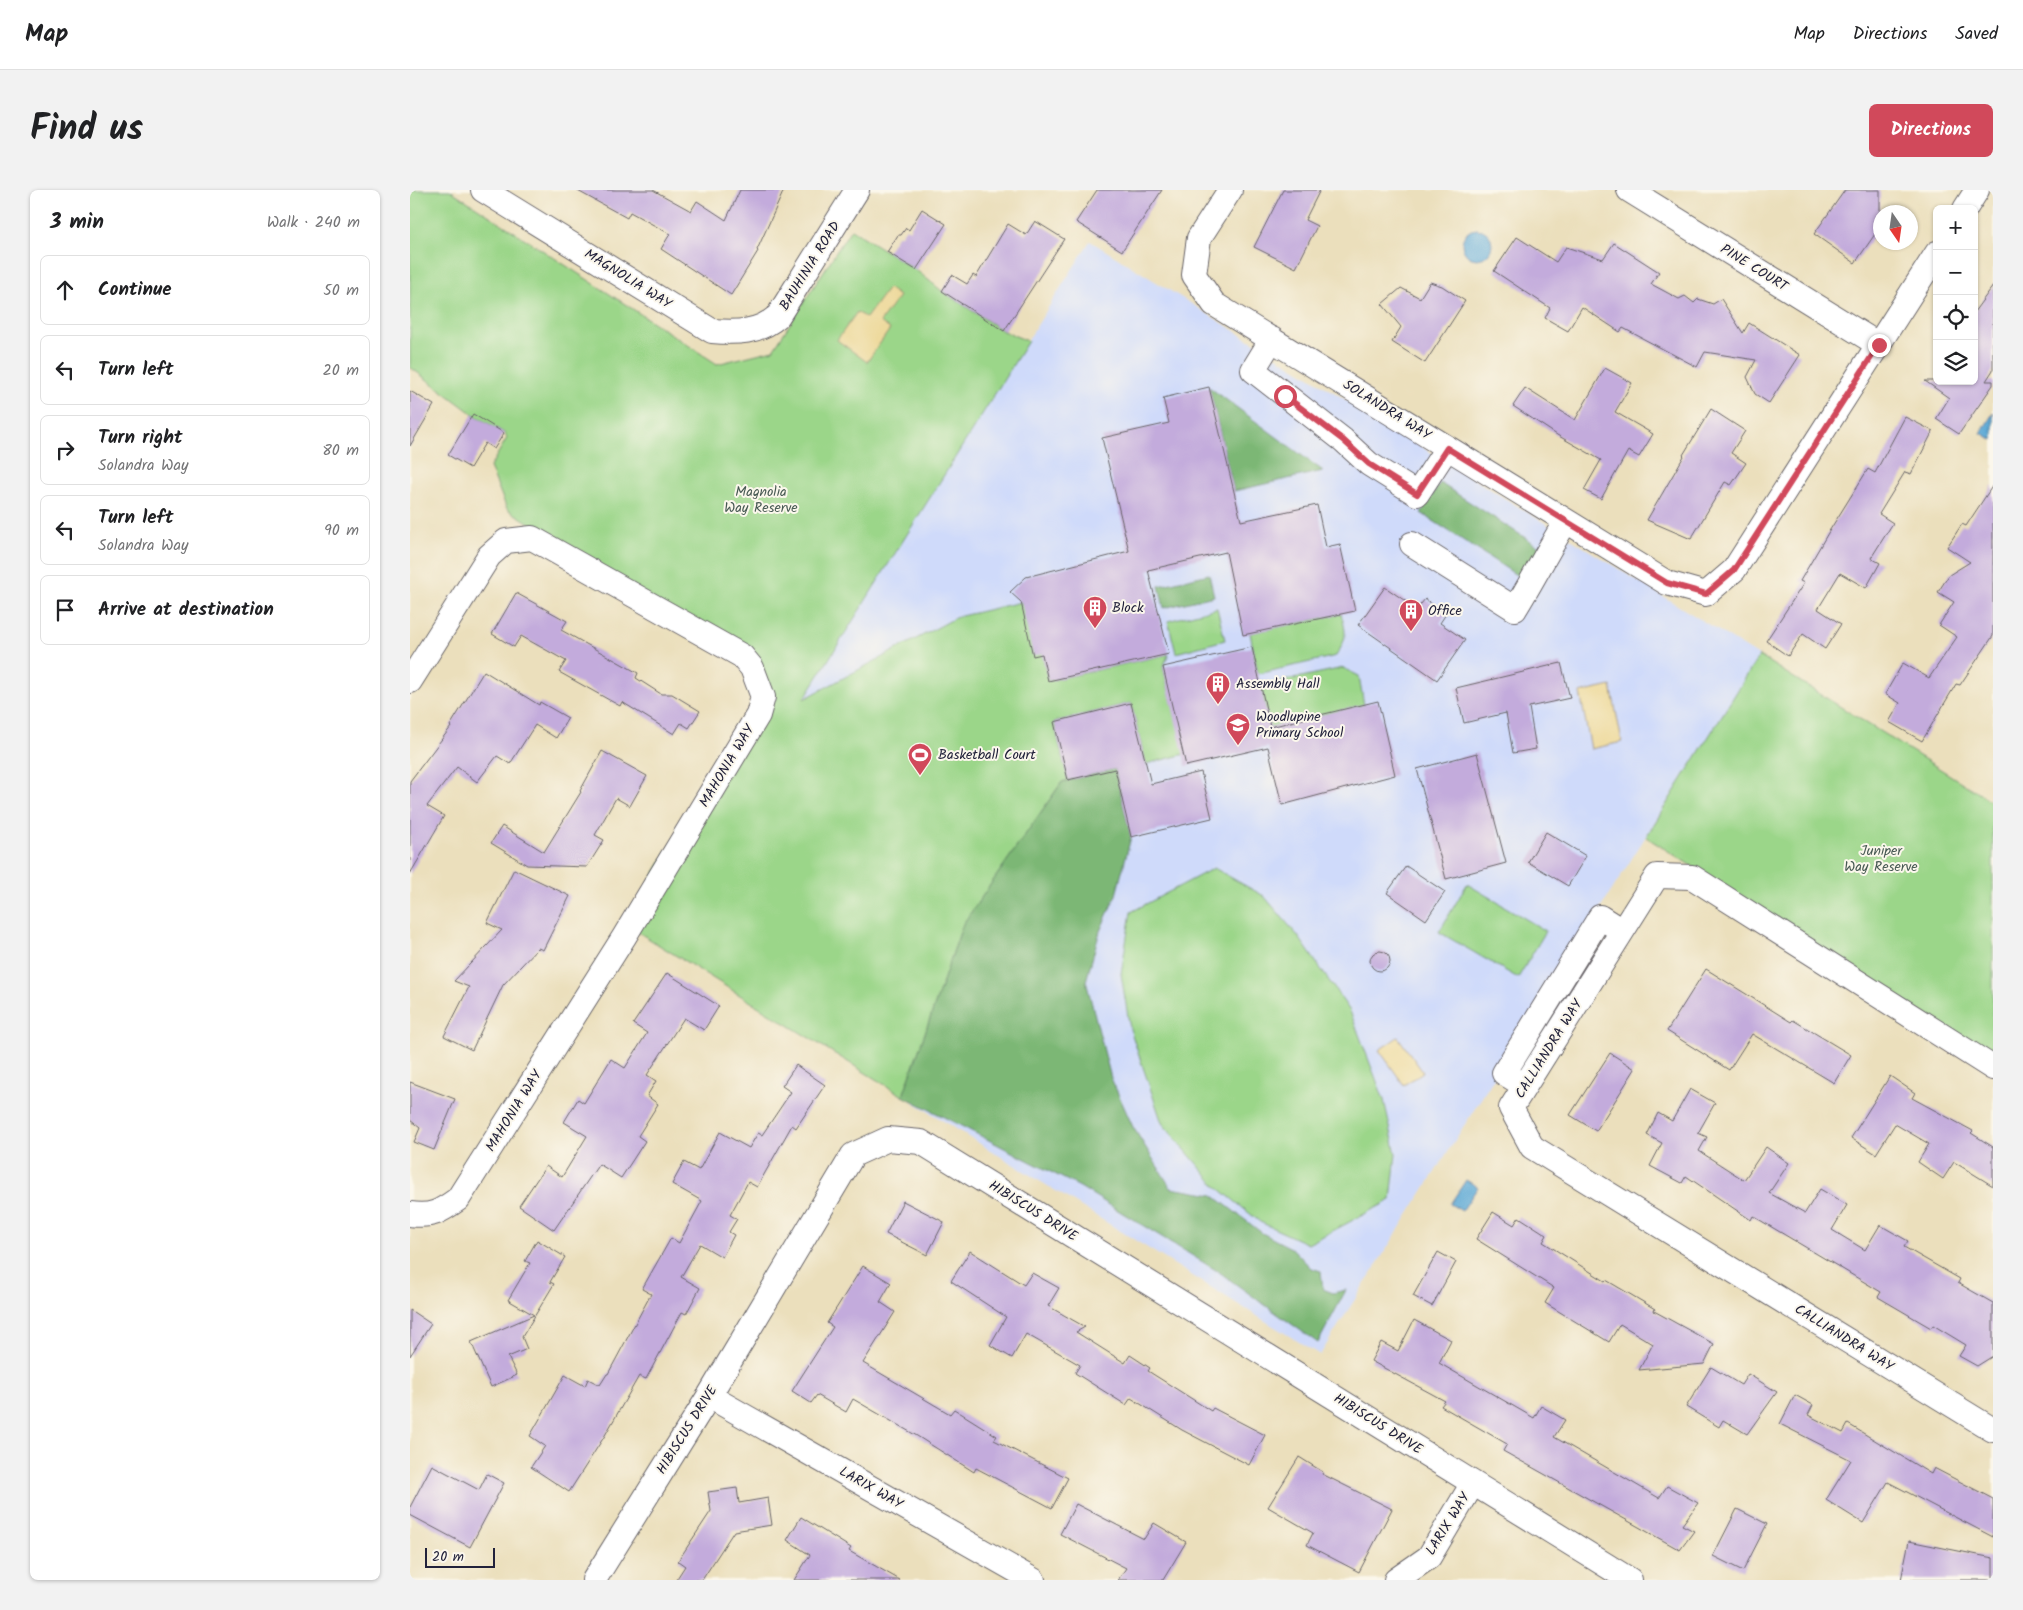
<!DOCTYPE html>
<html lang="en">
<head>
<meta charset="utf-8">
<style>
  body { margin:0; font-family:Kalam,sans-serif; background:#f2f2f2; color:#202124 }
  .controls { position:absolute; right:15px; top:15px; display:grid; overflow:hidden; border-radius:8px; box-shadow:0 1px 4px #0004 }
  .controls button { width:45px; height:45px; display:grid; place-items:center; padding:0; border:0; border-bottom:1px solid #e0e0e0; background:#fff; color:#202124; font:25px sans-serif }
  .compass { position:absolute; left:1463px; top:15px; width:45px; height:45px; border-radius:50%; background:#fff; box-shadow:0 1px 4px #0004; rotate:167deg }
  .scale { position:absolute; left:15px; bottom:12px; width:70px; box-sizing:border-box; padding-left:5px; border:2px solid #22223b; border-top:0; font-size:14px; line-height:18px; white-space:nowrap; color:#22223b; -webkit-text-stroke:4px #fbf7ec; paint-order:stroke }
  .stop { position:absolute; width:15px; height:15px; margin:-11px; border:4px solid #d1495b; border-radius:50%; background:#fff }
  .stop.end { background:#d1495b; border-color:#fff; box-shadow:0 1px 5px #0008 }
  .list { margin:0; padding:0; list-style:none }
  h2 { display:flex; justify-content:space-between; align-items:center; height:65px; margin:0; padding:0 20px; font-size:21px }
  h2 small { font-size:16px; font-weight:400; color:#757577 }
  .list li { display:grid; grid-template-columns:32px 1fr auto; gap:15px; align-items:center; box-sizing:border-box; height:70px; margin:0 10px 10px; padding:0 10px; border:1px solid #e0e0e0; border-radius:8px }
  .list b { display:block; font-size:19px; white-space:nowrap }
  .list p { margin:0; font-size:16px; white-space:nowrap; color:#757577 }
  .list em { font-size:16px; font-style:normal; color:#757577 }
  .icon { flex:none; width:28px; height:28px; fill:none; stroke:currentColor; stroke-width:2; stroke-linecap:round; stroke-linejoin:round }
  .map { position:relative; flex:none; width:1583px; height:1390px; overflow:hidden; border-radius:8px }
  header { display:flex; align-items:center; gap:30px; box-sizing:border-box; height:70px; padding:0 25px; background:#fff; border-bottom:1px solid #e0e0e0 }
  header strong { font-size:24px }
  nav { display:flex; gap:28px; margin-inline-start:auto; font-size:18px }
  .intro { display:flex; align-items:center; justify-content:space-between; box-sizing:border-box; height:120px; padding:0 30px }
  h1 { margin:0; font-size:35px }
  .button { padding:12px 22px; border-radius:8px; background:#d1495b; color:#fff; font-size:18px; font-weight:700 }
  main { display:flex; gap:30px; padding:0 30px }
  aside { flex:1; background:#fff; border-radius:8px; box-shadow:0 1px 4px #0004 }
  .map>svg:first-child { display:block }
</style>
</head>
<body>
<header>
<strong>Map</strong>
<nav><a>Map</a><a>Directions</a><a>Saved</a></nav>
</header>
<div class="intro"><h1>Find us</h1><a class="button">Directions</a></div>
<main>
<aside>
<h2>3 min<small>Walk · 240 m</small></h2>
<ul class="list">
<li><svg class="icon" aria-label="ahead" viewBox="0 0 24 24"><path d="M12 20V5M6 11l6-6 6 6"/></svg><div><b>Continue</b></div><em>50 m</em></li>
<li><svg class="icon" aria-label="left" viewBox="0 0 24 24"><path d="M17 20v-9H6M10 6l-5 5 5 5"/></svg><div><b>Turn left</b></div><em>20 m</em></li>
<li><svg class="icon" aria-label="right" viewBox="0 0 24 24"><path d="M7 20v-9h11M14 6l5 5-5 5"/></svg><div><b>Turn right</b><p>Solandra Way</p></div><em>80 m</em></li>
<li><svg class="icon" aria-label="left" viewBox="0 0 24 24"><path d="M17 20v-9H6M10 6l-5 5 5 5"/></svg><div><b>Turn left</b><p>Solandra Way</p></div><em>90 m</em></li>
<li><svg class="icon" aria-label="arrive" viewBox="0 0 24 24"><path d="M6 21V4h12l-3 4 3 4H6"/></svg><div><b>Arrive at destination</b></div></li>
</ul>
</aside>
<div class="map">
<svg width="1583" height="1390" viewBox="0 0 1583 1390">
  <rect width="100%" height="100%" fill="#fbf7ec"/>
  <filter id="ink" filterUnits="userSpaceOnUse"><feTurbulence type="fractalNoise" baseFrequency=".02" numOctaves="2"/><feDisplacementMap in="SourceGraphic" scale="10" xChannelSelector="R" yChannelSelector="G"/><feConvolveMatrix kernelMatrix="1 2 1 2 8 2 1 2 1" color-interpolation-filters="sRGB"/></filter>
  <filter id="wash" filterUnits="userSpaceOnUse"><feTurbulence type="fractalNoise" baseFrequency=".0096" numOctaves="4" result="noise"/><feDisplacementMap in="SourceGraphic" scale="20" xChannelSelector="R" yChannelSelector="G"/><feGaussianBlur stdDeviation="1.12" result="paint"/><feColorMatrix in="noise" values="0 0 0 0 0 0 0 0 0 0 0 0 0 0 0 0 0 1.4 0 .05"/><feComposite in="paint" operator="in"/></filter>
  <g filter="url(#wash)">
    <rect width="100%" height="100%" fill="#ebdfbc"/>
    <path fill="#cfdafa" d="M 680,51 L 1349,466 L 910,1165 L 242,750 Z"/>
    <path fill="#9bd689" stroke="#5e7c62" d="M 0,0 L 40,0 L 307,174 L 363,160 L 441,39 L 506,80 L 532,101 L 593,141 L 618,151 L 394,509 L 547,427 L 611,412 L 632,464 L 638,491 L 759,464 L 753,477 L 775,564 L 736,574 L 721,513 L 644,532 L 658,590 L 652,592 L 553,734 L 493,906 L 215,734 L 346,509 L 332,466 L 97,319 L 80,277 L 97,248 L 94,243 L 63,224 L 0,177 Z
      M 807,418 L 815,450 L 766,463 L 758,431 Z
      M 931,424 C 937,444 937,448 926,466 L 848,484 L 840,443 Z
      M 1349,466 L 1583,612 L 1583,868 L 1236,647 Z
      M 933,478 L 949,486 L 954,515 L 860,537 L 850,496 Z
      M 804,678 L 854,706 L 888,746 L 940,821 L 974,910 L 986,964 L 981,1010 L 898,1054 L 850,1032 L 806,996 L 752,933 L 720,839 L 711,784 L 721,722 Z
      M 1057,694 L 1136,741 L 1108,788 L 1029,742 Z"/>
    <path fill="#7cb775" stroke="#4f6c58" d="M 799,197 L 913,281 L 824,301 Z
      M 1030,293 L 1131,358 L 1111,388 L 1011,323 Z
      M 799,384 L 804,406 L 754,418 L 749,396 Z
      M 705,579 L 721,647 L 706,705 L 690,741 L 676,791 L 701,888 L 723,937 L 761,998 L 803,1005 L 852,1043 L 883,1059 L 901,1078 L 911,1081 L 913,1099 L 923,1103 L 936,1100 L 908,1153 L 809,1082 L 670,997 L 493,906 L 553,734 L 652,592 Z"/>
    <path fill="#eeda9e" stroke="#887e6c" d="M 478,98 L 489,106 L 470,132 L 480,139 L 457,172 L 427,150 L 447,122 L 456,128 Z
      M 1201,496 L 1212,552 L 1181,559 L 1170,503 Z
      M 988,847 L 1013,882 L 994,895 L 969,860 Z"/>
    <path fill="#5da9d5" stroke="#406688" d="M1052 54a15 15 0 1 1 30 0a15 15 0 1 1-30 0Z
      M 1583,223 L 1583,250 L 1571,243 Z
      M 1056,990 L 1068,997 L 1052,1021 L 1040,1014 Z"/>
    <g id="blocks">
      <path fill="#c3abdc" d="M 166,0 L 243,0 L 281,21 L 287,11 L 316,30 L 330,0 L 374,0 L 347,60 L 348,61 L 321,105 L 251,59 L 260,44 L 220,22 L 217,28 Z
        M 687,0 L 752,0 L 712,61 L 666,32 Z
        M 873,0 L 910,0 L 895,30 L 907,36 L 886,78 L 844,57 Z
        M 1435,0 L 1470,0 L 1470,37 L 1445,73 L 1404,44 Z
        M 512,19 L 536,34 L 506,80 L 477,62 L 488,45 L 491,45 L 496,38 L 499,40 Z
        M 625,31 L 654,49 L 594,141 L 532,101 L 542,85 L 557,94 L 563,85 L 566,87 L 598,34 L 616,45 Z
        M 1107,47 L 1146,72 L 1156,57 L 1193,69 L 1204,53 L 1249,82 L 1241,94 L 1269,109 L 1275,106 L 1284,113 L 1288,109 L 1303,114 L 1311,109 L 1333,143 L 1339,133 L 1390,165 L 1359,213 L 1345,204 L 1337,187 L 1346,170 L 1295,162 L 1287,177 L 1213,138 L 1210,142 L 1172,117 L 1158,141 L 1135,128 L 1140,118 L 1084,81 Z
        M 1020,92 L 1032,96 L 1055,111 L 1015,173 L 982,152 L 991,137 L 972,114 L 991,98 L 1010,108 Z
        M 1583,96 L 1583,180 L 1576,191 L 1583,191 L 1583,195 L 1549,244 L 1526,229 L 1539,208 L 1515,191 L 1564,191 L 1564,122 Z
        M 1195,178 L 1222,193 L 1205,222 L 1243,244 L 1229,267 L 1218,261 L 1191,309 L 1174,300 L 1191,270 L 1147,245 L 1103,216 L 1115,198 L 1165,230 Z
        M 799,197 L 831,331 L 907,315 L 916,357 L 930,354 L 945,421 L 833,445 L 816,362 L 738,380 L 759,464 L 638,491 L 632,464 L 623,466 L 611,412 L 600,402 L 616,387 L 719,361 L 692,248 L 759,233 L 753,208 Z
        M 0,201 L 24,215 L 0,256 Z
        M 1301,219 L 1335,241 L 1321,263 L 1336,273 L 1321,295 L 1315,292 L 1281,349 L 1237,330 L 1274,266 L 1273,265 Z
        M 63,224 L 94,243 L 84,259 L 75,253 L 60,278 L 38,265 Z
        M 1495,227 L 1523,241 L 1501,284 L 1495,282 L 1469,324 L 1483,333 L 1461,368 L 1470,373 L 1456,398 L 1430,383 L 1408,419 L 1431,434 L 1415,459 L 1393,444 L 1378,466 L 1356,451 L 1394,393 L 1390,391 L 1418,343 L 1458,279 L 1465,283 Z
        M 1583,295 L 1583,446 L 1550,495 L 1546,494 L 1512,551 L 1479,532 L 1490,513 L 1475,504 L 1493,473 L 1519,488 L 1547,447 L 1529,435 L 1544,412 L 1528,402 L 1539,385 L 1560,372 L 1537,357 L 1552,334 L 1556,336 Z
        M 975,397 L 1007,419 L 1015,409 L 1036,424 L 1030,433 L 1055,450 L 1027,490 L 948,435 Z
        M 106,403 L 157,431 L 151,440 L 228,483 L 226,488 L 251,504 L 262,504 L 290,521 L 279,538 L 271,533 L 264,544 L 212,512 L 210,516 L 149,482 L 156,471 L 111,446 L 104,457 L 82,444 Z
        M 842,457 L 860,537 L 968,511 L 985,585 L 872,615 L 858,557 L 776,576 L 753,477 Z
        M 1151,473 L 1160,508 L 1119,517 L 1126,559 L 1103,563 L 1096,523 L 1054,533 L 1046,498 Z
        M 74,481 L 129,515 L 130,512 L 158,528 L 146,548 L 125,535 L 100,574 L 87,566 L 67,592 L 47,577 L 17,616 L 34,626 L 0,684 L 0,591 L 41,537 L 40,536 Z
        M 721,513 L 741,594 L 791,582 L 802,628 L 721,647 L 705,579 L 658,590 L 644,532 Z
        M 192,561 L 237,586 L 220,616 L 206,608 L 185,645 L 194,650 L 177,677 L 117,675 L 81,653 L 92,636 L 134,662 L 171,602 L 170,601 Z
        M 1067,563 L 1096,673 L 1036,689 L 1007,579 Z
        M 1136,642 L 1176,666 L 1158,696 L 1118,672 Z
        M 996,676 L 1035,702 L 1016,730 L 977,703 Z
        M 104,679 L 160,706 L 133,760 L 128,758 L 93,795 L 62,860 L 34,846 L 59,797 L 44,791 L 92,740 L 77,733 Z
        M960 771a10 10 0 1 1 20 0a10 10 0 1 1-20 0Z
        M 1296,779 L 1381,832 L 1383,830 L 1441,865 L 1424,893 L 1342,844 L 1319,880 L 1257,841 Z
        M 257,783 L 309,816 L 294,840 L 274,828 L 237,885 L 246,891 L 237,906 L 248,914 L 228,946 L 235,951 L 211,988 L 189,974 L 144,1040 L 109,1016 L 136,976 L 152,987 L 177,946 L 154,932 L 168,909 L 174,913 L 201,869 L 215,878 L 237,843 L 223,834 Z
        M 1200,863 L 1225,879 L 1186,941 L 1160,925 Z
        M 386,875 L 415,895 L 386,938 L 382,935 L 347,997 L 338,992 L 320,1025 L 327,1029 L 319,1042 L 324,1045 L 312,1067 L 290,1054 L 271,1087 L 290,1098 L 276,1124 L 272,1122 L 236,1189 L 229,1186 L 194,1247 L 159,1302 L 121,1277 L 135,1256 L 120,1246 L 155,1185 L 175,1196 L 178,1189 L 190,1195 L 197,1184 L 198,1184 L 241,1104 L 232,1099 L 261,1048 L 269,1053 L 292,1011 L 262,994 L 274,972 L 289,980 L 310,942 L 339,958 L 348,943 L 352,945 L 381,902 L 372,896 Z
        M 1480,886 L 1505,903 L 1502,908 L 1563,941 L 1561,943 L 1583,957 L 1583,996 L 1544,972 L 1533,989 L 1508,972 L 1519,954 L 1485,934 L 1466,964 L 1441,948 Z
        M 0,892 L 45,909 L 24,960 L 4,952 L 10,938 L 0,930 Z
        M 1280,899 L 1305,913 L 1288,943 L 1297,947 L 1289,961 L 1334,990 L 1356,957 L 1379,973 L 1359,1003 L 1395,1023 L 1410,999 L 1437,1015 L 1422,1040 L 1455,1060 L 1470,1035 L 1498,1051 L 1494,1057 L 1550,1089 L 1548,1093 L 1583,1113 L 1583,1166 L 1567,1176 L 1549,1166 L 1556,1155 L 1523,1135 L 1521,1138 L 1468,1107 L 1471,1102 L 1343,1026 L 1341,1030 L 1276,986 L 1272,993 L 1240,976 L 1252,953 L 1237,945 L 1248,923 L 1262,931 Z
        M 493,1011 L 534,1032 L 517,1065 L 476,1044 Z
        M 1083,1022 L 1104,1035 L 1109,1027 L 1137,1045 L 1133,1052 L 1195,1091 L 1196,1090 L 1245,1119 L 1244,1121 L 1304,1154 L 1294,1174 L 1229,1180 L 1243,1154 L 1210,1134 L 1199,1152 L 1135,1113 L 1144,1098 L 1066,1049 Z
        M 127,1050 L 155,1067 L 140,1092 L 144,1094 L 112,1147 L 117,1159 L 98,1167 L 107,1185 L 81,1197 L 61,1152 L 124,1125 L 98,1110 L 120,1073 L 115,1071 Z
        M 560,1061 L 614,1095 L 622,1083 L 649,1098 L 638,1116 L 675,1137 L 666,1142 L 715,1173 L 720,1165 L 740,1178 L 738,1181 L 801,1221 L 803,1218 L 855,1245 L 839,1275 L 772,1240 L 721,1208 L 716,1215 L 665,1183 L 670,1175 L 616,1144 L 602,1168 L 580,1155 L 596,1127 L 541,1091 Z
        M 1028,1062 L 1046,1072 L 1022,1116 L 1003,1106 Z
        M 453,1076 L 481,1093 L 470,1112 L 485,1122 L 453,1173 L 540,1224 L 544,1219 L 587,1246 L 584,1250 L 658,1288 L 642,1318 L 566,1278 L 564,1282 L 507,1246 L 443,1209 L 436,1222 L 407,1205 L 401,1213 L 382,1201 L 423,1137 L 417,1133 Z
        M 0,1120 L 21,1134 L 0,1166 Z
        M 1004,1130 L 1041,1150 L 1029,1173 L 1124,1228 L 1131,1216 L 1155,1230 L 1144,1247 L 1249,1308 L 1257,1296 L 1288,1313 L 1272,1335 L 1284,1341 L 1270,1360 L 1093,1261 L 1097,1254 L 1031,1216 L 1035,1211 L 961,1171 L 971,1152 L 988,1161 Z
        M 1301,1177 L 1331,1195 L 1338,1184 L 1367,1202 L 1337,1244 L 1313,1230 L 1309,1237 L 1276,1217 Z
        M 1385,1205 L 1403,1215 L 1398,1225 L 1433,1243 L 1438,1234 L 1521,1284 L 1524,1278 L 1583,1309 L 1583,1347 L 1478,1292 L 1453,1333 L 1416,1310 L 1441,1270 L 1370,1234 Z
        M 889,1267 L 913,1282 L 912,1284 L 982,1319 L 949,1382 L 897,1355 L 903,1343 L 858,1317 Z
        M 22,1275 L 69,1300 L 77,1284 L 94,1293 L 60,1357 L 0,1325 L 0,1317 Z
        M 327,1298 L 329,1313 L 358,1308 L 362,1335 L 324,1341 L 292,1390 L 266,1390 L 275,1376 L 268,1371 L 301,1321 L 298,1302 Z
        M 666,1314 L 734,1349 L 744,1333 L 776,1352 L 753,1390 L 708,1390 L 716,1378 L 650,1344 Z
        M 1327,1319 L 1357,1334 L 1333,1381 L 1303,1366 Z
        M 391,1327 L 441,1358 L 439,1361 L 490,1390 L 384,1390 L 400,1365 L 377,1350 Z
        M 1499,1351 L 1583,1368 L 1583,1390 L 1491,1390 Z"/>
    </g>
  </g>
  <g filter="url(#ink)">
    <use href="#blocks" fill-opacity="0" stroke="#686468" stroke-width="1"/>
    <g fill="none" stroke-linecap="round" stroke-linejoin="round">
      <defs>
        <path id="minor" d="M 73,0 L 302,141 C 326,143 349,143 368,126 L 447,0
          M 820,0 L 789,48 L 784,85 L 804,114 L 1257,393 L 1296,404 L 1324,380 L 1527,63
          M 1219,0 L 1469,155
          M 1555,19 L 1567,0
          M 862,149 L 843,180 L 933,250 L 959,274 L 1007,304 L 1037,258
          M 1002,354 L 1105,419 C 1123,390 1138,360 1156,331
          M 0,491 L 79,366 L 96,351 L 122,348 L 332,466 L 342,478 L 353,507 L 348,525 L 214,747 L 48,1009 C 30,1022 22,1027 0,1024
          M 1583,878 L 1282,687 L 1247,686 L 1101,918 L 1122,957 L 1583,1240
          M 1115,896 L 1094,883 L 1190,727 L 1212,741
          M 299,1206 L 623,1390
          M 184,1390 L 299,1206 L 443,965 L 478,949 L 511,952 L 1220,1390
          M 986,1390 L 1019,1367 L 1063,1293"/>
      </defs>
      <use href="#minor" stroke="#686468" stroke-width="26"/>
      <use href="#minor" stroke="#fff" stroke-width="24"/>
    </g>
  </g>
  <g fill="none" stroke-linecap="round" stroke-linejoin="round" filter="url(#ink)">
    <path stroke="#d1495b" stroke-width="6" d="M 875,206 L 933,250 L 959,274 L 1007,304 L 1037,258 L 1257,393 L 1296,404 L 1324,380 L 1469,155"/>
  </g>
  <defs>
    <symbol id="building-pin" viewBox="-11 -11 22 30"><path d="M0 17L-7.5 6A9.5 9.5 0 1 1 7.5 6Z" fill="#d1495b" stroke="#fbf7ec"/><path d="M-4-6H4V6H1V3H-1V6H-4ZM-2.5-4.3h1.7v1.8h-1.7ZM.8-4.3h1.7v1.8H.8ZM-2.5-1h1.7V.8h-1.7ZM.8-1h1.7V.8H.8Z" fill="#fff"/></symbol>
    <symbol id="school-pin" viewBox="-11 -11 22 30"><path d="M0 17L-7.5 6A9.5 9.5 0 1 1 7.5 6Z" fill="#d1495b" stroke="#fbf7ec"/><path d="M0-5L7-2L0 1L-7-2ZM-4 1L0 2.5L4 1V4Q0 6-4 4Z" fill="#fff"/></symbol>
    <symbol id="stadium-pin" viewBox="-11 -11 22 30"><path d="M0 17L-7.5 6A9.5 9.5 0 1 1 7.5 6Z" fill="#d1495b" stroke="#fbf7ec"/><path d="M0-5a6.5 5 0 1 0 0 10a6.5 5 0 1 0 0-10ZM-3.5-1.8h7v3.6h-7Z" fill="#fff"/></symbol>
  </defs>
  <g fill-rule="evenodd">
    <use href="#building-pin" x="671" y="404" width="28" height="38"/>
    <use href="#building-pin" x="987" y="407" width="28" height="38"/>
    <use href="#building-pin" x="794" y="480" width="28" height="38"/>
    <use href="#school-pin" x="814" y="521" width="28" height="38"/>
    <use href="#stadium-pin" x="496" y="551" width="28" height="38"/>
  </g>
  <g text-anchor="middle" dominant-baseline="central" stroke-width="4" stroke-linejoin="round" paint-order="stroke">
    <g font-size="14" fill="#22223b" stroke="#fbf7ec">
      <text transform="translate(400 76) rotate(-58)">BAUHINIA ROAD</text>
      <text transform="translate(1344 78) rotate(32)">PINE COURT</text>
      <text transform="translate(218 89) rotate(32)">MAGNOLIA WAY</text>
      <text transform="translate(977 220) rotate(32)">SOLANDRA WAY</text>
      <text transform="translate(317 576) rotate(-59)">MAHONIA WAY</text>
      <text transform="translate(1139 859) rotate(-58)">CALLIANDRA WAY</text>
      <text transform="translate(104 921) rotate(-58)">MAHONIA WAY</text>
      <text transform="translate(623 1021) rotate(32)">HIBISCUS DRIVE</text>
      <text transform="translate(1434 1148) rotate(32)">CALLIANDRA WAY</text>
      <text transform="translate(968 1234) rotate(32)">HIBISCUS DRIVE</text>
      <text transform="translate(277 1240) rotate(-58)">HIBISCUS DRIVE</text>
      <text transform="translate(461 1298) rotate(30)">LARIX WAY</text>
      <text transform="translate(1038 1334) rotate(-58)">LARIX WAY</text>
    </g>
    <g font-size="14" fill="#465852" stroke="#fbf7ec">
      <text x="351" y="302">Magnolia<tspan x="351" dy="16">Way Reserve</tspan></text>
      <text x="1471" y="661">Juniper<tspan x="1471" dy="16">Way Reserve</tspan></text>
    </g>
    <g font-size="14" fill="#22223b" stroke="#fbf7ec" text-anchor="start">
      <text x="702" y="418">Block</text>
      <text x="1018" y="421">Office</text>
      <text x="826" y="494">Assembly Hall</text>
      <text x="846" y="527">Woodlupine<tspan x="846" dy="16">Primary School</tspan></text>
      <text x="528" y="565">Basketball Court</text>
    </g>
  </g>
</svg>
<div class="controls">
<button>+</button>
<button>−</button>
<button><svg class="icon" aria-label="locate" viewBox="0 0 24 24"><circle cx="12" cy="12" r="6"/><path d="M12 2v4M12 18v4M2 12h4M18 12h4"/></svg></button>
<button><svg class="icon" aria-label="layers" viewBox="0 0 24 24"><path d="M12 4l9 5-9 5-9-5zM3 14l9 5 9-5"/></svg></button>
</div>
<svg class="compass" viewBox="-18 -18 36 36"><path d="M0-13l5 13h-10z" fill="#e53935"/><path d="M0 13l5-13h-10z" fill="#757577"/></svg>
<div class="scale">20 m</div>
<div class="stop" style="left:875px;top:206px"></div>
<div class="stop end" style="left:1469px;top:155px"></div>
</div>
</main>
</body>
</html>
